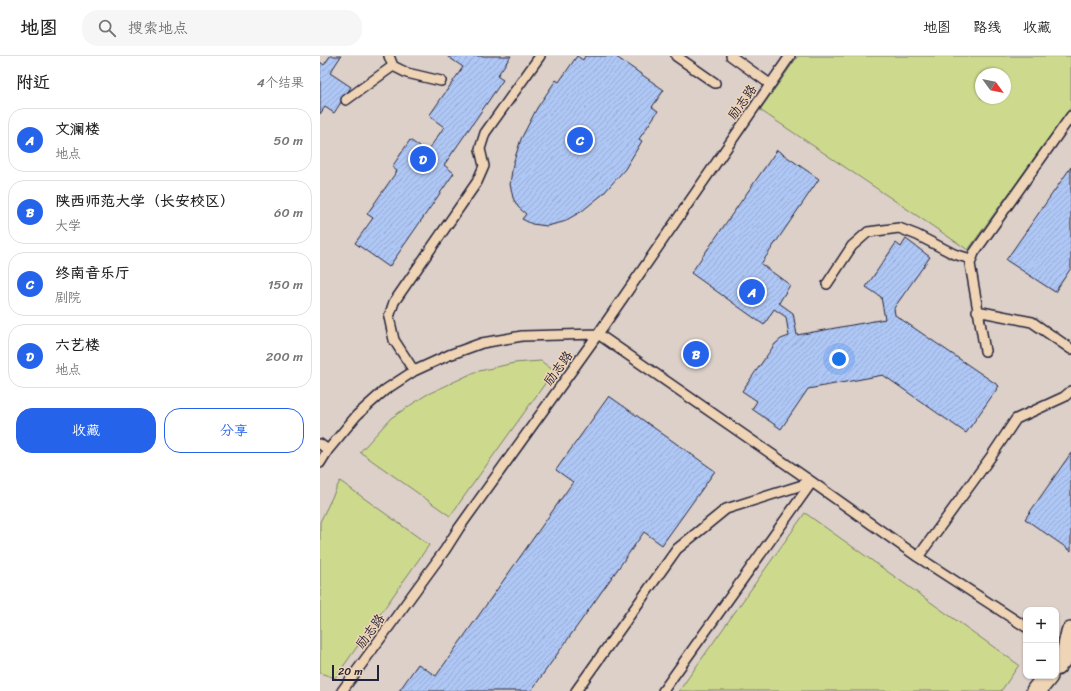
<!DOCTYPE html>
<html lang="zh">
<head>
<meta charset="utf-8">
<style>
  body { margin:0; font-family:Sriracha,"LXGW WenKai TC",sans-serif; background:#f6f6f6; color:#222 }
  .controls { position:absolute; right:12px; bottom:12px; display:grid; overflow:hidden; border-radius:8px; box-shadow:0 1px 3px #0004 }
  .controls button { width:36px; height:36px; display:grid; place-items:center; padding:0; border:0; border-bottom:1px solid #e0e0e0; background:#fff; color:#222; font:20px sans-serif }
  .compass { position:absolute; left:655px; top:12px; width:36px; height:36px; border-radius:50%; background:#fff; box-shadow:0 1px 3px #0004; rotate:123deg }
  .scale { position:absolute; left:12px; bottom:10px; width:47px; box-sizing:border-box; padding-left:4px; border:2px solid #22223b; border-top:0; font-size:11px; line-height:14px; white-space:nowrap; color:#22223b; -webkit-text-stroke:3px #efd4b6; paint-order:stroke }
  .you { position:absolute; left:519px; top:303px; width:14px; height:14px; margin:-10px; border:3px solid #fff; border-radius:50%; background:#1a73e8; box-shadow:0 0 0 6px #1a73e833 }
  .badge { display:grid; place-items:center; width:26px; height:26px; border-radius:50%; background:#2563eb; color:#fff; font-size:13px; font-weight:700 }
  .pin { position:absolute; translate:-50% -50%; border:2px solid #fff; box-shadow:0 1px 4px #0006 }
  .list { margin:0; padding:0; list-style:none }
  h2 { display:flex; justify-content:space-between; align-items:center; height:52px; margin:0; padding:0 16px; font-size:17px }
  h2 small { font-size:13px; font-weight:400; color:#767676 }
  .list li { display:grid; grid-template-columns:26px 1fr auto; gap:12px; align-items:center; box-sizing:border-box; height:64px; margin:0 8px 8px; padding:0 8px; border:1px solid #e0e0e0; border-radius:16px }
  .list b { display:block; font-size:15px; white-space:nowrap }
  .list p { margin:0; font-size:13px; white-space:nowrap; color:#767676 }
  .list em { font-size:13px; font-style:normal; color:#767676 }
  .actions { display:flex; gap:8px; padding:12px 16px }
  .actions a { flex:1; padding:9px 0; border:1px solid #2563eb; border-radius:16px; text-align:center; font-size:14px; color:#2563eb }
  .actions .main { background:#2563eb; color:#fff }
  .icon { flex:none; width:22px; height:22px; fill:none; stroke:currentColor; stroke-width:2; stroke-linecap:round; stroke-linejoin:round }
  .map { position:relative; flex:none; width:751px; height:635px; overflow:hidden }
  header { display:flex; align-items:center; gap:24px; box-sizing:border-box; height:56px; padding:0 20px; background:#fff; border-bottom:1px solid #e0e0e0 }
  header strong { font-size:19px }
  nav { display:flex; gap:22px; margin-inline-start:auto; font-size:14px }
  .search { width:280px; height:36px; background:#f6f6f6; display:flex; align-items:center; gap:10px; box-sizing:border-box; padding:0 14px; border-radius:16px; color:#767676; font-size:15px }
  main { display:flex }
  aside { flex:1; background:#fff }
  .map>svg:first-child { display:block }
</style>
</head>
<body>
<header>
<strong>地图</strong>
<div class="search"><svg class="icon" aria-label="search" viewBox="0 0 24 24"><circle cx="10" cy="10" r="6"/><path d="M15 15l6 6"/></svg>搜索地点</div>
<nav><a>地图</a><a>路线</a><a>收藏</a></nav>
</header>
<main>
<aside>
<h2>附近<small>4个结果</small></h2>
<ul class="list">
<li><span class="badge">A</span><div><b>文澜楼</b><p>地点</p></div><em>50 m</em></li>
<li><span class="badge">B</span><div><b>陕西师范大学（长安校区）</b><p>大学</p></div><em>60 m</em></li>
<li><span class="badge">C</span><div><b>终南音乐厅</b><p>剧院</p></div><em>150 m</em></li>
<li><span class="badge">D</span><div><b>六艺楼</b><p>地点</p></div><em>200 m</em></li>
</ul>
<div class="actions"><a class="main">收藏</a><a>分享</a></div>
</aside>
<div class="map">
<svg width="751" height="635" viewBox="0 0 751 635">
  <defs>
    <pattern id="building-hatch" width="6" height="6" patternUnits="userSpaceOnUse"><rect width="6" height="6" fill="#afc7f5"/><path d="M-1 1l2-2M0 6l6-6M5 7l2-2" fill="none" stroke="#96abd3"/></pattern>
  </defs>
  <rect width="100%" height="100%" fill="#dcd0c9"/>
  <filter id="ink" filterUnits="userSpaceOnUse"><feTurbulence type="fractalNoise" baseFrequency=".025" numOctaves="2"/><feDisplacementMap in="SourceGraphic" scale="8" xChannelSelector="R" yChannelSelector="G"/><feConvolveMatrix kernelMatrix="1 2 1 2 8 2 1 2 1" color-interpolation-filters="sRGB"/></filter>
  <g filter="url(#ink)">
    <path fill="#cdda8e" stroke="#787e64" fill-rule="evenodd" d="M 478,0 L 751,0 L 751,51 L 648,194 L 440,54 ZM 661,18 L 685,18 L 685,42 L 661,42 Z
      M 221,305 L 234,315 L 130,460 L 40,396 L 71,362 L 106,339 L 155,316 L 194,307 Z
      M 20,425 L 109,489 L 15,622 L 0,617 L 0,466 Z
      M 485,457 L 699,609 L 681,635 L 359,635 Z"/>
    <path fill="url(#building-hatch)" stroke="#22223b" d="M 10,0 L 21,0 L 10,17 L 31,31 L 14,57 L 5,51 L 0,58 L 0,6 L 4,9 Z
      M 127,0 L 191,0 L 177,20 L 183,24 L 124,109 L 134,117 L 69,211 L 35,187 L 53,162 L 47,158 L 77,115 L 72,111 L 90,84 L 107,96 L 124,71 L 109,60 L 143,11 Z
      M 257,0 L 263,4 L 265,0 L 295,0 L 344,34 L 332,51 L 338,55 L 319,83 L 322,85 L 305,113 L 283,138 L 262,155 L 243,166 L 227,170 L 212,168 L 202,163 L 206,158 L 198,151 L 193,142 L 190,128 L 193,108 L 201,83 L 217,52 L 236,24 L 239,26 Z
      M 457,94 L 499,123 L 441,208 L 470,229 L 459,247 L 473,257 L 477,279 L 565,263 L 561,241 L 546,231 L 576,187 L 581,191 L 586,183 L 610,201 L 574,252 L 575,259 L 679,330 L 646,377 L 563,319 L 488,333 L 461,373 L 432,353 L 437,345 L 422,335 L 455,288 L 461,283 L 469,280 L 466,261 L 454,253 L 444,269 L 371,217 Z
      M 751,111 L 751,212 L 735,236 L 686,204 Z
      M 289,340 L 395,415 L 342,489 L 324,476 L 211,635 L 79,635 L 98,608 L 116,620 L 253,426 L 236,414 Z
      M 751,397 L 751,495 L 705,463 Z"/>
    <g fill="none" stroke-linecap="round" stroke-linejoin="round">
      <defs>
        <path id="service" d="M 69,0 L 73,10 L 87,17 L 121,25
          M 356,0 L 395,27
          M 411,0 L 450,28
          M 26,44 L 73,10
          M 507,228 L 532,190 L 548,176 L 579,172 L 597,179 L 634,198 L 651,203
          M 657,255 L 712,266 L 751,293
          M 665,295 L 650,208 L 654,197 L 751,60
          M 94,315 L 74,284 L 69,261 L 74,246 L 157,126 L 164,110 L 160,93 L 165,77 L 220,0
          M 0,388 L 8,394
          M 0,407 L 8,394 L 37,359 L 65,334 L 94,315 L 129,299 L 162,287 L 202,280 L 278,278 L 492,426 L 598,501 L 706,571
          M 598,501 L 670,402 L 696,363 L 744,341 L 751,335
          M 22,635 L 125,494 L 139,472 L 278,278 L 470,0
          M 256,635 L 357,493 L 406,453 L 492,426
          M 343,635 L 492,426"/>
        <path id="minor" d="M 736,610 L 746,598 L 751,576
          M 716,635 L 728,620"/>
      </defs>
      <use href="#service" stroke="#22223b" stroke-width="12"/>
      <use href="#minor" stroke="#22223b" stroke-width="22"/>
      <use href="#service" stroke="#efd4b6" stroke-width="9"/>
      <use href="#minor" stroke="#efd4b6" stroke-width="19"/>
    </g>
  </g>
  <g text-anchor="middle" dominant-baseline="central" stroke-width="3" stroke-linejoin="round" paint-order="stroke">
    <g font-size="13" fill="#22223b" stroke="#efd4b6">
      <text transform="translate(422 46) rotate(-55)">励志路</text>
      <text transform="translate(238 312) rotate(-54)">励志路</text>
      <text transform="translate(50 575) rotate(-54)">励志路</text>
    </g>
  </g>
</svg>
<div class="controls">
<button>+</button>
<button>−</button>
</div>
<svg class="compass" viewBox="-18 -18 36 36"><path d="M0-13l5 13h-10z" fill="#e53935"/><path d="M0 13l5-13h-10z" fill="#767676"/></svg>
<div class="scale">20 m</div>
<div class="you"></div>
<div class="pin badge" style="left:432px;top:236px">A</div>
<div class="pin badge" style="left:376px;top:298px">B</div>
<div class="pin badge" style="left:260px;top:84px">C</div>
<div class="pin badge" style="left:103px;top:103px">D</div>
</div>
</main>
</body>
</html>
